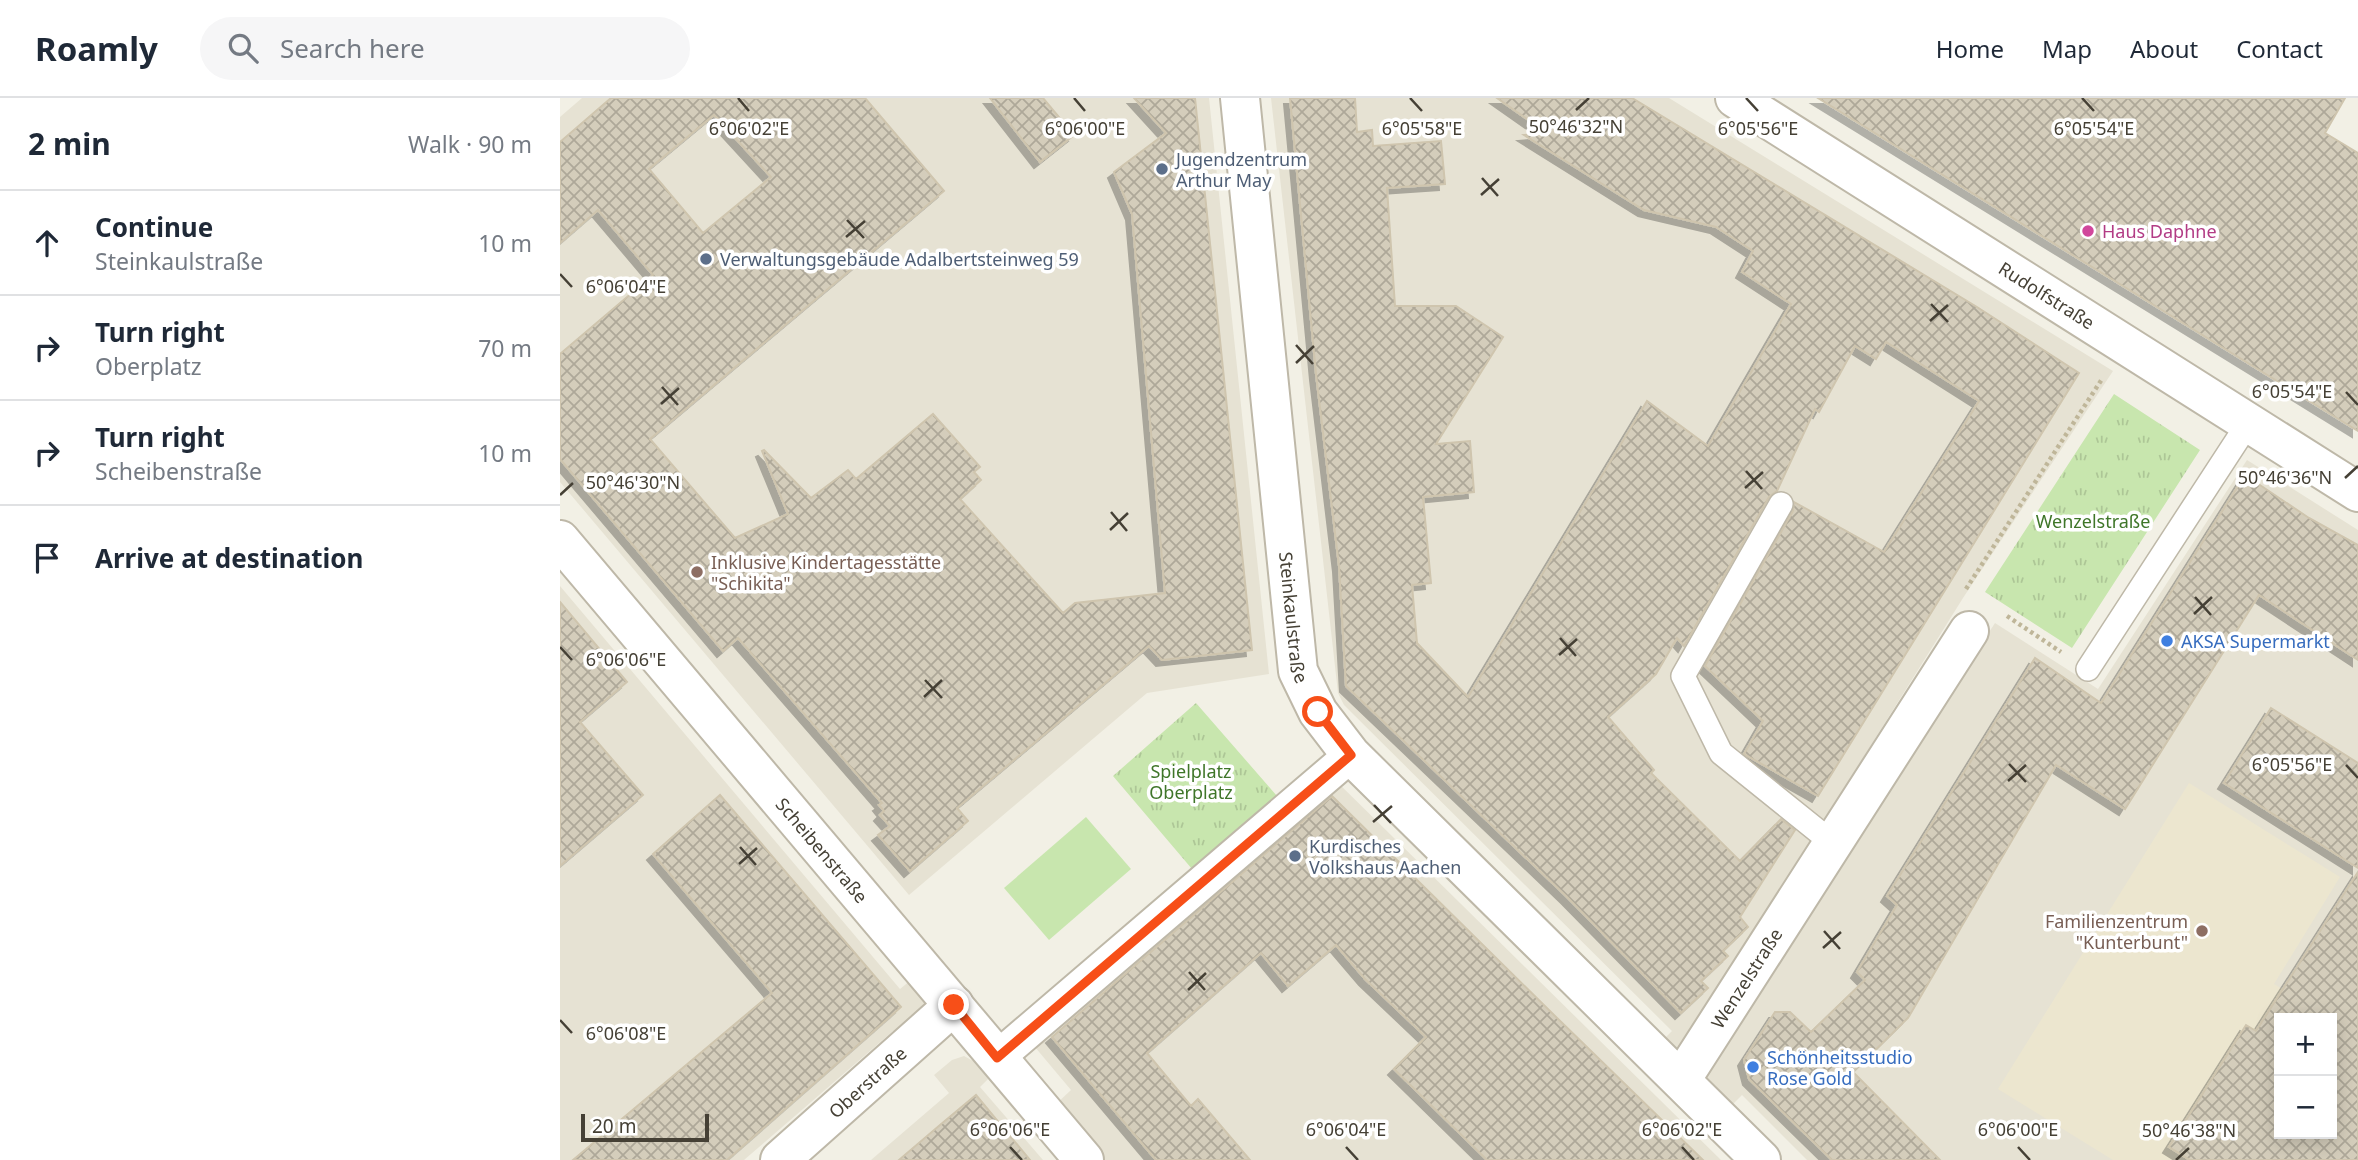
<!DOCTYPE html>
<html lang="en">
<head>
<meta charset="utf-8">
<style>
  body { margin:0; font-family:"Noto Sans",sans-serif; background:#f6f6f7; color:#1f2937 }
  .controls { position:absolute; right:21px; bottom:21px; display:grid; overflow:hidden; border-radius:0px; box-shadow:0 4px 18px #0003 }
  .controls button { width:63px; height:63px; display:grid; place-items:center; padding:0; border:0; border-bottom:2px solid #e0e1e3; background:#fff; color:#1f2937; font:35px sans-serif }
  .scale { position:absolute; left:21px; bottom:18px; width:128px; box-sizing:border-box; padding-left:7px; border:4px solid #454035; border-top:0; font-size:19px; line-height:24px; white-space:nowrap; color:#454035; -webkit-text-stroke:5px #fff; paint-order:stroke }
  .stop { position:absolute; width:21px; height:21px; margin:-16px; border:5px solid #f74f18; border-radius:50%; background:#fff }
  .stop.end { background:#f74f18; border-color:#fff; box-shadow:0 2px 7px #0008 }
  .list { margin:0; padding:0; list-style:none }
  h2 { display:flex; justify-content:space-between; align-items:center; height:91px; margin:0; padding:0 28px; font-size:30px }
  h2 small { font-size:23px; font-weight:400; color:#747a83 }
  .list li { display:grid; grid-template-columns:46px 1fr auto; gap:21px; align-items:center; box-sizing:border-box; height:105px; padding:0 28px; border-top:2px solid #e0e1e3 }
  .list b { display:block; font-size:26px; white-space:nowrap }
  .list p { margin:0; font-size:23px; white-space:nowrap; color:#747a83 }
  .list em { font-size:23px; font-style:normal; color:#747a83 }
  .icon { flex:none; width:38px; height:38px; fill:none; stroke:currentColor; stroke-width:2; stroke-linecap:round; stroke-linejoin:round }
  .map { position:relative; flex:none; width:1798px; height:1062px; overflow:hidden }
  header { display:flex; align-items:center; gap:42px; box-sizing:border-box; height:98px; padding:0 35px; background:#fff; border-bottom:2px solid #e0e1e3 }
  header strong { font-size:33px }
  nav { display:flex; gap:38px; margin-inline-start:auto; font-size:24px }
  .search { width:490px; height:63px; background:#f6f6f7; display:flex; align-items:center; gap:18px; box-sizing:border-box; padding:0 24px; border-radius:38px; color:#747a83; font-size:26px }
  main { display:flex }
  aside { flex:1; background:#fff }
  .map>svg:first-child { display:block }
</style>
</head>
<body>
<header>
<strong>Roamly</strong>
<div class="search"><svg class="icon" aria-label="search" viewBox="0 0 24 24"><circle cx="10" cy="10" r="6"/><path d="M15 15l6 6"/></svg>Search here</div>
<nav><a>Home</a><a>Map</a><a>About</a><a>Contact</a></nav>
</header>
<main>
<aside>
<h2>2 min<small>Walk · 90 m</small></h2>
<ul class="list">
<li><svg class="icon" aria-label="ahead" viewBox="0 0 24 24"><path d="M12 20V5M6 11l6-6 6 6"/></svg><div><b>Continue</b><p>Steinkaulstraße</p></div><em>10 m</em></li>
<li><svg class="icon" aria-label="right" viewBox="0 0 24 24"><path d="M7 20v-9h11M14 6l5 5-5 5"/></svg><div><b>Turn right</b><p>Oberplatz</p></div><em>70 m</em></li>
<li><svg class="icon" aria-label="right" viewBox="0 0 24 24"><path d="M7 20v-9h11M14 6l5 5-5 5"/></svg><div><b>Turn right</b><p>Scheibenstraße</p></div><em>10 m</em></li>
<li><svg class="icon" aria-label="arrive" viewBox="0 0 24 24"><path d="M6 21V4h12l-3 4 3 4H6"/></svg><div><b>Arrive at destination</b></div></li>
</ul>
</aside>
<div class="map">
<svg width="1798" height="1062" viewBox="0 0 1798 1062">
  <defs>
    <pattern id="park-tufts" width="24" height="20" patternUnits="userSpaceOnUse" patternTransform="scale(1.75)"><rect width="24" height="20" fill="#c8e6ae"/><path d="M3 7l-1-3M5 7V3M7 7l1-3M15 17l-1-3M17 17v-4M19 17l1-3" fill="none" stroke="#adc696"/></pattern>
    <pattern id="building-cross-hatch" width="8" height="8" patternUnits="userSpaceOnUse" patternTransform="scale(1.75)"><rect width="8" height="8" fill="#d4cdbb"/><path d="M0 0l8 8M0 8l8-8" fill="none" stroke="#aea899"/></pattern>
    <filter id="shadow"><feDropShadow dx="-6" dy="6" stdDeviation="0" flood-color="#0004"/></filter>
  </defs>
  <rect width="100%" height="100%" fill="#f2f0e5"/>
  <path fill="#e6e2d3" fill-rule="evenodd" d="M 22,0 L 649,0 L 709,576 L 587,595 L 349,797 L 0,384 L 0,19 Z
    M 711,0 L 1109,0 L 1553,273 L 1403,500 L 1119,954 L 1104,941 L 1112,933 L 784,607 L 778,595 Z
    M 1687,362 L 1798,432 L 1798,1062 L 1247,1062 L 1182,997 L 1171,1008 L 1149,987 L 1143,976 L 1145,967 L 1435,525 L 1538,591 ZM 1719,920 L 1772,920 L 1772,1036 L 1719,1036 Z
    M 0,488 L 340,891 L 351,882 L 370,907 L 344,944 L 333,933 L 184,1062 L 0,1062 Z
    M 769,676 L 1161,1062 L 539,1062 L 493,1009 L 511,992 L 464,936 Z
    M 404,958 L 417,965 L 429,980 L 420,989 L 483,1062 L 311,1062 L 389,995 L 374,977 L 392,962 Z"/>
  <path fill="#ece6cf" d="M 1629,685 L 1780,779 L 1714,886 L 1768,920 L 1719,920 L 1719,1036 L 1772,1036 L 1772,923 L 1798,939 L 1798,1062 L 1553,1062 L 1438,991 Z"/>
  <path fill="#c8e6ae" d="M 526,719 L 571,771 L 489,842 L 444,790 Z"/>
  <path fill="url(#park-tufts)" d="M 1554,296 L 1640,352 L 1512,550 L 1425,494 Z
    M 636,605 L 717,698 L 632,771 L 553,678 Z"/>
  <path fill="url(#building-cross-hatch)" stroke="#cfc5ae" stroke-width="2" fill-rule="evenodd" filter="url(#shadow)" d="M 51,0 L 305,0 L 384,93 L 90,341 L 175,440 L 228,416 L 202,353 L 204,352 L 251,400 L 288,372 L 296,381 L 373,316 L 420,369 L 414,374 L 421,382 L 400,401 L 503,515 L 515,505 L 605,495 L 572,116 L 554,74 L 606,35 L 574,0 L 635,0 L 692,552 L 602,562 L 589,548 L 397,710 L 408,723 L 350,773 L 318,737 L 330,728 L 320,717 L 324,713 L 319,707 L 322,705 L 178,540 L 163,553 L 0,361 L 0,256 L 93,177 L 38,112 L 0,145 L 0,44 ZM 154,17 L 211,79 L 143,135 L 89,71 Z
    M 430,0 L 483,0 L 514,37 L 480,64 Z
    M 730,0 L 795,0 L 797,34 L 812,32 L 813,48 L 881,43 L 885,86 L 827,90 L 835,208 L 896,208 L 943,239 L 876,346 L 910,343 L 914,394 L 863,399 L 871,485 L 852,487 L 857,545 L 908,599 L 1087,303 L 1148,348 L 1231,206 L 1182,174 L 1193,153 L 1156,129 L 1084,112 L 964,37 L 987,35 L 937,0 L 1072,0 L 1417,209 L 1519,275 L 1258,698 L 1184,656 L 1203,623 L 1145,568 L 1233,413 L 1234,404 L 1324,454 L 1419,303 L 1326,244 L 1316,261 L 1295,248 L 1259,314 L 1255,311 L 1217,393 L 1209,399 L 1124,548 L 1117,540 L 1096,576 L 1048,619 L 1094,672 L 1091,675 L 1180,763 L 1221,721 L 1235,732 L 1180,819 L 1188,829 L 1163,853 L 1168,858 L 1141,883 L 1148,890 L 1121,915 L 1007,799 L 786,588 L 779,468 L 756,276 Z
    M 1258,0 L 1785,0 L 1765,35 L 1798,55 L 1798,333 Z
    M 1685,377 L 1749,420 L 1798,447 L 1798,562 L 1699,497 L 1565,711 L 1496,667 L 1348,920 L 1293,974 L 1380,1062 L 1272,1062 L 1189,981 L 1184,962 L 1215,914 L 1230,914 L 1251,934 L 1305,882 L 1297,874 L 1337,807 L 1327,798 L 1475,560 L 1541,605 Z
    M 0,504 L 67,584 L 20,624 L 83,697 L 0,768 Z
    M 1711,610 L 1798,665 L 1798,770 L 1664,685 Z
    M 160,697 L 341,909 L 167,1062 L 13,1062 L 212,895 L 93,756 Z
    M 772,698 L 994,917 L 1143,1062 L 927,1062 L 834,971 L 866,939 L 805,881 L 776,847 L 728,888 L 701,855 L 587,955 L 631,1008 L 638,1001 L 690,1062 L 596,1062 L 492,939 Z
    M 1798,774 L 1798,1062 L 1630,1062 L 1609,1049 L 1686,927 L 1696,933 ZM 1719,920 L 1772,920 L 1772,1036 L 1719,1036 Z
    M 416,997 L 470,1062 L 339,1062 L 380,1027 Z"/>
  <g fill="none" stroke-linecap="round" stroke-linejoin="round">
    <defs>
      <path id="service" d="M 1221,406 L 1123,578 L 1161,655 L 1274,746
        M 1528,571 L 1689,324"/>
      <path id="pedestrian" d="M 437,960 L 791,657"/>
      <g id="minor">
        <path id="s1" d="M 680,0 L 738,573 L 758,614 L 791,657 L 1201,1062"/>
        <path id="s2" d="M 1175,0 L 1798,394"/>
        <path id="s3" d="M 0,442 L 524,1062"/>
        <path id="s4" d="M 1121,982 L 1409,533"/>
        <path id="s5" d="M 220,1062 L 394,907"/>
      </g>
    </defs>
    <use href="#service" stroke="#beb8a8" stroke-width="26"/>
    <use href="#pedestrian" stroke="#beb8a8" stroke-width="37"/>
    <use href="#minor" stroke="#beb8a8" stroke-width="42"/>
    <path stroke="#bfb699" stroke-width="4.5" stroke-dasharray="3.5 3.5" stroke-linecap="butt" d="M 1406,491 L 1542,281
      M 1447,518 L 1501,554"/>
    <use href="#service" stroke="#fff" stroke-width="23"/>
    <use href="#pedestrian" stroke="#fff" stroke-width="33"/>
    <use href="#minor" stroke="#fff" stroke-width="38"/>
  </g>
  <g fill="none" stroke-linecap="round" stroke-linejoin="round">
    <path stroke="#f74f18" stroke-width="9" d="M 394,907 L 437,960 L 791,657 L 758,614"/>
  </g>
  <path fill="none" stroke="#454035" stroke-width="2.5" d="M 178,0 L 189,13M 514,0 L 525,13M 850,0 L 862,13M 1186,0 L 1198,13M 1522,0 L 1534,13M 1016,12 L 1029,0M 922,80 L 938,98M 921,97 L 939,81M 287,122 L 304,140M 286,139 L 305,123M 0,176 L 12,189M 1371,206 L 1388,224M 1370,223 L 1388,207M 736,247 L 753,266M 736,265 L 754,248M 102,289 L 118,307M 1786,294 L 1798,307M 101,306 L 119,290M 1186,373 L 1202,391M 1785,380 L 1798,368M 1185,390 L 1203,374M 0,397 L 13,385M 551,414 L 567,433M 550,432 L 568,415M 1635,499 L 1651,517M 1634,516 L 1652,499M 1000,540 L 1016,558M 0,549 L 12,562M 999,557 L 1017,541M 365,582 L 382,600M 364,599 L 382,582M 1449,666 L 1466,684M 1786,667 L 1798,680M 1448,683 L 1466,667M 814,707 L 831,725M 813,724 L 832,708M 180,749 L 196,767M 179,766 L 197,750M 1264,833 L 1280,851M 1263,850 L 1281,834M 629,874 L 645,892M 628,892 L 646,875M 0,922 L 12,935M 450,1049 L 462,1062M 786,1049 L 798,1062M 1122,1049 L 1134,1062M 1458,1049 L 1470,1062M 1616,1062 L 1629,1050"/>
  <g fill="#5c6f8a" stroke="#fff" stroke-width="2.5">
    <circle cx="602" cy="71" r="7"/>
    <circle cx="146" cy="161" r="7"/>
    <circle cx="735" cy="758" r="7"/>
  </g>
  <circle fill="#d1479c" stroke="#fff" stroke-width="2.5" cx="1528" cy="133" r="7"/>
  <g fill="#8d6e63" stroke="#fff" stroke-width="2.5">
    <circle cx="137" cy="474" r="7"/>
    <circle cx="1642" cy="833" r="7"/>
  </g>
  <g fill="#3f7fe0" stroke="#fff" stroke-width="2.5">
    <circle cx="1607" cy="543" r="7"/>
    <circle cx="1193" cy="969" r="7"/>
  </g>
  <g text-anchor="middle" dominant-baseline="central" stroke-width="7" stroke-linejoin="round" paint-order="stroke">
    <g font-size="18" fill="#4e5e75" stroke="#fff" text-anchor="start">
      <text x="616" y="61">Jugendzentrum<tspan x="616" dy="21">Arthur May</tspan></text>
      <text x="160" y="161">Verwaltungsgebäude Adalbertsteinweg 59</text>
      <text x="749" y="748">Kurdisches<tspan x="749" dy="21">Volkshaus Aachen</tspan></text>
    </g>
    <g font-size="18" fill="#b23c85" stroke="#fff" text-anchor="start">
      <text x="1542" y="133">Haus Daphne</text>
    </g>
    <g font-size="18" fill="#454035" stroke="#fff">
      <text stroke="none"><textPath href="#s2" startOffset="369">Rudolfstraße</textPath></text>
      <text stroke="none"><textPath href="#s1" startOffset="522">Steinkaulstraße</textPath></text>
      <text stroke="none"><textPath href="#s3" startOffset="406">Scheibenstraße</textPath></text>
      <text stroke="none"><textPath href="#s4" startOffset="121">Wenzelstraße</textPath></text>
      <text stroke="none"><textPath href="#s5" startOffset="117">Oberstraße</textPath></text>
    </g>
    <g font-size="18" fill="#3f7629" stroke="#fff">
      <text x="1533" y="423">Wenzelstraße</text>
      <text x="631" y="673">Spielplatz<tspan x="631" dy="21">Oberplatz</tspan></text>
    </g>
    <g font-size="18" fill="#785e54" stroke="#fff" text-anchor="start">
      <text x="151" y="464">Inklusive Kindertagesstätte<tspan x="151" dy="21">"Schikita"</tspan></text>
      <text x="1628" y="823" text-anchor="end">Familienzentrum<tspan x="1628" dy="21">"Kunterbunt"</tspan></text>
    </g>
    <g font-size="18" fill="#366cbe" stroke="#fff" text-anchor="start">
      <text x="1621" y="543">AKSA Supermarkt</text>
      <text x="1207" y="959">Schönheitsstudio<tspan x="1207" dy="21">Rose Gold</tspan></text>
    </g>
  </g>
  <g font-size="18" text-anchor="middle" fill="#454035" stroke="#fff" stroke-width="7" stroke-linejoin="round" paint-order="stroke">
    <text x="1016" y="35">50°46'32"N</text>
    <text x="189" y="37">6°06'02"E</text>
    <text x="525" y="37">6°06'00"E</text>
    <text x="862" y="37">6°05'58"E</text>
    <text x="1198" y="37">6°05'56"E</text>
    <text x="1534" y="37">6°05'54"E</text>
    <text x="66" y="195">6°06'04"E</text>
    <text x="1732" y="300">6°05'54"E</text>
    <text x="1725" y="386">50°46'36"N</text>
    <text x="73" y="391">50°46'30"N</text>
    <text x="66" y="568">6°06'06"E</text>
    <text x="1732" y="673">6°05'56"E</text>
    <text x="66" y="942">6°06'08"E</text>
    <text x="450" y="1038">6°06'06"E</text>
    <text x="786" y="1038">6°06'04"E</text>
    <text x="1122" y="1038">6°06'02"E</text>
    <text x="1458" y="1038">6°06'00"E</text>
    <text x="1629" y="1039">50°46'38"N</text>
  </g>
</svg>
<div class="controls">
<button>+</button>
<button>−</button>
</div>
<div class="scale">20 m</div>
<div class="stop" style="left:758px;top:614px"></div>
<div class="stop end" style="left:394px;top:907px"></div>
</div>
</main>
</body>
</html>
